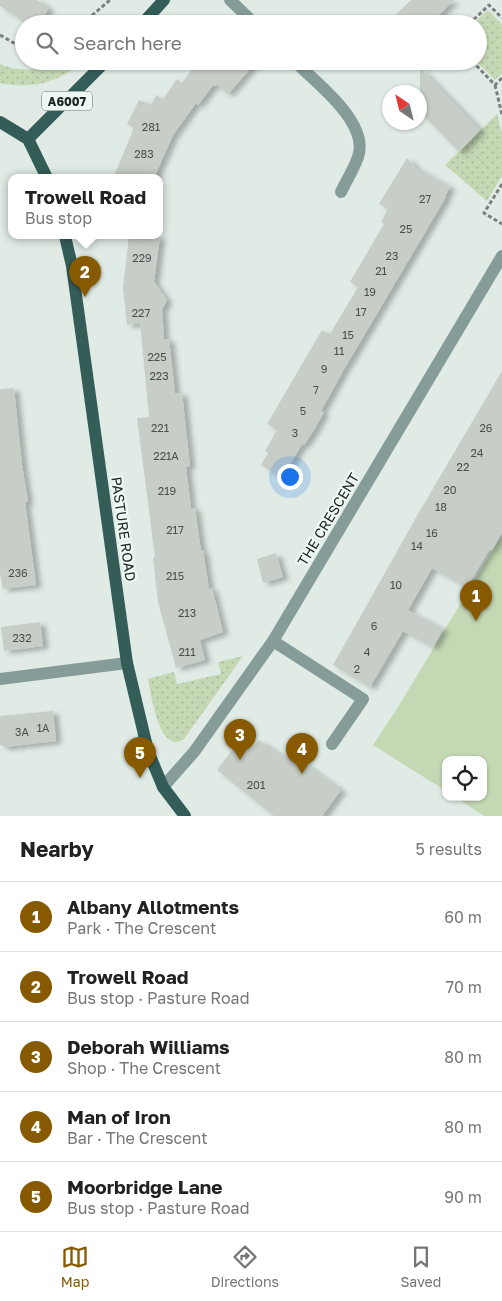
<!DOCTYPE html>
<html lang="en">
<head>
<meta charset="utf-8">
<style>
  body { margin:0; font-family:"Golos Text",sans-serif; background:#f2f2f2; color:#222 }
  .controls { position:absolute; right:15px; bottom:15px; display:grid; overflow:hidden; border-radius:10px; box-shadow:0 1px 4px #0004 }
  .controls button { width:45px; height:45px; display:grid; place-items:center; padding:0; border:0; border-bottom:1px solid #e0e0e0; background:#fff; color:#222; font:25px sans-serif }
  .compass { position:absolute; left:382px; top:85px; width:45px; height:45px; border-radius:50%; background:#fff; box-shadow:0 1px 4px #0004; rotate:325deg }
  .you { position:absolute; left:289px; top:476px; width:18px; height:18px; margin:-12px; border:4px solid #fff; border-radius:50%; background:#1a73e8; box-shadow:0 0 0 8px #1a73e833 }
  .badge { display:grid; place-items:center; width:32px; height:32px; border-radius:50%; background:#885a00; color:#fff; font-size:16px; font-weight:700 }
  .pin { position:absolute; translate:-50% -41px; filter:drop-shadow(0 1px 2px #0008) }
  .pin::after { content:''; position:absolute; top:26px; width:18px; height:15px; background:inherit; clip-path:polygon(0 0,100% 0,50% 100%) }
  .popup { position:absolute; left:8px; top:174px; width:155px; height:65px; box-sizing:border-box; display:grid; place-content:center; border-radius:10px; background:#fff; filter:drop-shadow(0 1px 4px #0005); font-size:16px; white-space:nowrap; color:#767676 }
  .popup b { font-size:19px; color:#222 }
  .popup::after { content:''; position:absolute; left:50%; top:100%; margin-left:-10px; border:10px solid transparent; border-top-color:#fff }
  .list { margin:0; padding:0; list-style:none }
  h2 { display:flex; justify-content:space-between; align-items:center; height:65px; margin:0; padding:0 20px; font-size:21px }
  h2 small { font-size:16px; font-weight:400; color:#767676 }
  .list li { display:grid; grid-template-columns:32px 1fr auto; gap:15px; align-items:center; box-sizing:border-box; height:70px; padding:0 20px; border-top:1px solid #e0e0e0 }
  .list b { display:block; font-size:19px; white-space:nowrap }
  .list p { margin:0; font-size:16px; white-space:nowrap; color:#767676 }
  .list em { font-size:16px; font-style:normal; color:#767676 }
  .icon { flex:none; width:28px; height:28px; fill:none; stroke:currentColor; stroke-width:2; stroke-linecap:round; stroke-linejoin:round }
  .map { position:relative; flex:none; width:502px; height:816px; overflow:hidden }
  .search { position:absolute; background:#fff; box-shadow:0 1px 4px #0004; left:15px; right:15px; top:15px; height:55px; display:flex; align-items:center; gap:12px; box-sizing:border-box; padding:0 18px; border-radius:28px; color:#767676; font-size:19px }
  .sheet { height:415px; background:#fff }
  nav { display:flex; justify-content:space-around; align-items:center; box-sizing:border-box; height:70px; border-top:1px solid #e0e0e0; background:#fff; font-size:14px; color:#767676 }
  nav a { display:grid; justify-items:center; gap:2px }
  nav .on { color:#885a00 }
  .map>svg:first-child { display:block }
</style>
</head>
<body>
<div class="map">
<svg width="502" height="816" viewBox="0 0 502 816">
  <defs>
    <pattern id="grass-dots" width="8" height="8" patternUnits="userSpaceOnUse" patternTransform="scale(1.25)"><rect width="8" height="8" fill="#c4d8b4"/><path d="M2 2h.1M6 6h.1" fill="none" stroke="#a8b99a" stroke-width="1.8" stroke-linecap="round"/></pattern>
    <filter id="shadow"><feDropShadow dx="5.5" dy="3" stdDeviation="2.5" flood-color="#0004"/></filter>
  </defs>
  <rect width="100%" height="100%" fill="#e0ebe6"/>
  <path fill="url(#grass-dots)" d="M 488,10 L 502,24 L 502,73 L 495,80 L 476,61 L 478,61 L 478,24 L 473,24 Z
    M 61,61 L 84,61 C 60,82 31,90 0,83 L 0,64 C 20,73 41,70 61,61 Z
    M 497,114 L 502,133 L 502,176 L 487,201 L 445,165 Z
    M 243,656 L 184,739 C 159,756 151,693 148,679 L 174,672 L 177,684 L 221,674 L 218,662 Z"/>
  <path fill="#c4d8b4" d="M 502,535 L 502,816 L 484,816 L 455,797 L 483,797 L 483,760 L 446,760 L 446,791 L 373,745 L 398,707 Z"/>
  <path fill="#c6cec7" filter="url(#shadow)" d="M 0,0 L 37,0 L 49,8 L 39,24 L 28,24 L 0,6 Z
    M 411,0 L 454,0 L 430,24 L 386,24 Z
    M 198,61 L 257,61 L 228,94 L 216,84 L 215,86 L 213,85 L 198,105 L 196,103 L 173,135 L 154,178 L 113,178 L 134,128 L 127,124 L 139,100 L 151,105 L 156,95 L 163,99 L 177,79 L 182,83 Z
    M 420,68 L 480,130 L 459,152 L 420,112 Z
    M 407,158 L 416,168 L 450,187 L 445,196 L 446,197 L 343,371 L 321,411 L 324,412 L 314,430 L 304,445 L 302,444 L 282,478 L 261,465 L 268,453 L 265,451 L 277,430 L 267,424 L 322,330 L 330,334 L 358,287 L 350,282 L 384,224 L 381,222 L 388,209 L 379,204 Z
    M 129,236 L 160,236 L 154,282 L 167,300 L 162,310 L 164,339 L 169,339 L 175,393 L 182,393 L 190,466 L 186,467 L 191,508 L 195,508 L 201,551 L 203,550 L 209,589 L 212,588 L 223,632 L 200,640 L 205,660 L 176,668 L 158,602 L 153,557 L 155,557 L 137,418 L 149,417 L 140,323 L 127,325 L 123,287 Z
    M 502,371 L 502,532 L 492,550 L 490,549 L 467,587 L 432,568 L 408,610 L 443,629 L 433,647 L 403,631 L 370,687 L 333,665 L 418,514 Z
    M 14,388 L 22,465 L 28,502 L 25,502 L 36,585 L 3,589 L 0,573 L 0,389 Z
    M 276,553 L 283,577 L 263,583 L 257,559 Z
    M 40,622 L 43,646 L 4,651 L 1,627 Z
    M 53,711 L 56,741 L 5,747 L 3,747 L 3,745 L 0,745 L 0,716 Z
    M 259,740 L 292,764 L 297,758 L 341,790 L 322,816 L 274,816 L 217,770 L 239,741 L 251,750 Z"/>
  <g fill="none" stroke-linecap="round" stroke-linejoin="round">
    <path stroke="#79807c" stroke-width="3" stroke-dasharray="4 2.5" stroke-linecap="butt" d="M 82,24 L 110,0
      M 469,24 L 489,5 L 502,18
      M 0,35 L 24,49
      M 472,61 L 495,85 L 502,78
      M 495,85 L 502,115
      M 502,184 L 484,213 L 502,224"/>
    <path stroke="#869c99" stroke-width="12" d="M 230,0 L 255,24
      M 294,61 C 316,82 370,123 358,157 C 354,169 346,181 341,192
      M 273,641 L 363,699 L 332,744
      M 0,679 L 127,663
      M 163,787 L 194,752 L 273,641 L 502,256"/>
    <path stroke="#345d58" stroke-width="12" d="M 142,24 L 164,0
      M 0,122 L 28,139 L 47,178
      M 28,139 L 106,61
      M 65,236 L 72,266 L 127,663 L 148,751 L 163,787 L 185,816"/>
  </g>
  <g text-anchor="middle" dominant-baseline="central" stroke-width="4.5" stroke-linejoin="round" paint-order="stroke">
    <g font-size="11" fill="#4a4f4c">
      <text x="151" y="126">281</text>
      <text x="144" y="153">283</text>
      <text x="425" y="198">27</text>
      <text x="406" y="228">25</text>
      <text x="392" y="255">23</text>
      <text x="142" y="257">229</text>
      <text x="381" y="270">21</text>
      <text x="370" y="291">19</text>
      <text x="361" y="311">17</text>
      <text x="141" y="312">227</text>
      <text x="348" y="334">15</text>
      <text x="339" y="350">11</text>
      <text x="157" y="356">225</text>
      <text x="324" y="368">9</text>
      <text x="159" y="375">223</text>
      <text x="316" y="389">7</text>
      <text x="303" y="410">5</text>
      <text x="160" y="427">221</text>
      <text x="486" y="427">26</text>
      <text x="295" y="432">3</text>
      <text x="477" y="452">24</text>
      <text x="166" y="455">221A</text>
      <text x="463" y="466">22</text>
      <text x="450" y="489">20</text>
      <text x="167" y="490">219</text>
      <text x="441" y="506">18</text>
      <text x="175" y="529">217</text>
      <text x="432" y="532">16</text>
      <text x="417" y="545">14</text>
      <text x="18" y="572">236</text>
      <text x="175" y="575">215</text>
      <text x="396" y="584">10</text>
      <text x="187" y="612">213</text>
      <text x="374" y="625">6</text>
      <text x="22" y="637">232</text>
      <text x="187" y="651">211</text>
      <text x="367" y="651">4</text>
      <text x="357" y="668">2</text>
      <text x="43" y="727">1A</text>
      <text x="22" y="731">3A</text>
      <text x="256" y="784">201</text>
    </g>
    <rect fill="#edf8f3" stroke="#5e6461" stroke-width="1" x="42" y="91.5" width="50" height="19" rx="4"/>
    <g font-size="12" font-weight="bold" fill="#212523">
      <text x="67" y="101">A6007</text>
    </g>
    <g font-size="14" fill="#212523" stroke="#edf8f3">
      <text transform="translate(328 519) rotate(-59)">THE CRESCENT</text>
      <text transform="translate(124 529) rotate(82)">PASTURE ROAD</text>
    </g>
  </g>
</svg>
<div class="controls">
<button><svg class="icon" aria-label="locate" viewBox="0 0 24 24"><circle cx="12" cy="12" r="6"/><path d="M12 2v4M12 18v4M2 12h4M18 12h4"/></svg></button>
</div>
<svg class="compass" viewBox="-18 -18 36 36"><path d="M0-13l5 13h-10z" fill="#e53935"/><path d="M0 13l5-13h-10z" fill="#767676"/></svg>
<div class="you"></div>
<div class="pin badge" style="left:476px;top:621px">1</div>
<div class="pin badge" style="left:85px;top:297px">2</div>
<div class="popup"><b>Trowell Road</b>Bus stop</div>
<div class="pin badge" style="left:240px;top:760px">3</div>
<div class="pin badge" style="left:302px;top:774px">4</div>
<div class="pin badge" style="left:140px;top:778px">5</div>
<div class="search"><svg class="icon" aria-label="search" viewBox="0 0 24 24"><circle cx="10" cy="10" r="6"/><path d="M15 15l6 6"/></svg>Search here</div>
</div>
<section class="sheet">
<h2>Nearby<small>5 results</small></h2>
<ul class="list">
<li><span class="badge">1</span><div><b>Albany Allotments</b><p>Park · The Crescent</p></div><em>60 m</em></li>
<li><span class="badge">2</span><div><b>Trowell Road</b><p>Bus stop · Pasture Road</p></div><em>70 m</em></li>
<li><span class="badge">3</span><div><b>Deborah Williams</b><p>Shop · The Crescent</p></div><em>80 m</em></li>
<li><span class="badge">4</span><div><b>Man of Iron</b><p>Bar · The Crescent</p></div><em>80 m</em></li>
<li><span class="badge">5</span><div><b>Moorbridge Lane</b><p>Bus stop · Pasture Road</p></div><em>90 m</em></li>
</ul>
</section>
<nav>
<a class="on"><svg class="icon" aria-label="map" viewBox="0 0 24 24"><path d="M3 6l6-2 6 2 6-2v14l-6 2-6-2-6 2zM9 4v14M15 6v14"/></svg>Map</a>
<a><svg class="icon" aria-label="directions" viewBox="0 0 24 24"><path d="M12 3l9 9-9 9-9-9zM9 14v-3h6M13 9l2 2-2 2"/></svg>Directions</a>
<a><svg class="icon" aria-label="saved" viewBox="0 0 24 24"><path d="M7 4h10v16l-5-4-5 4z"/></svg>Saved</a>
</nav>
</body>
</html>
